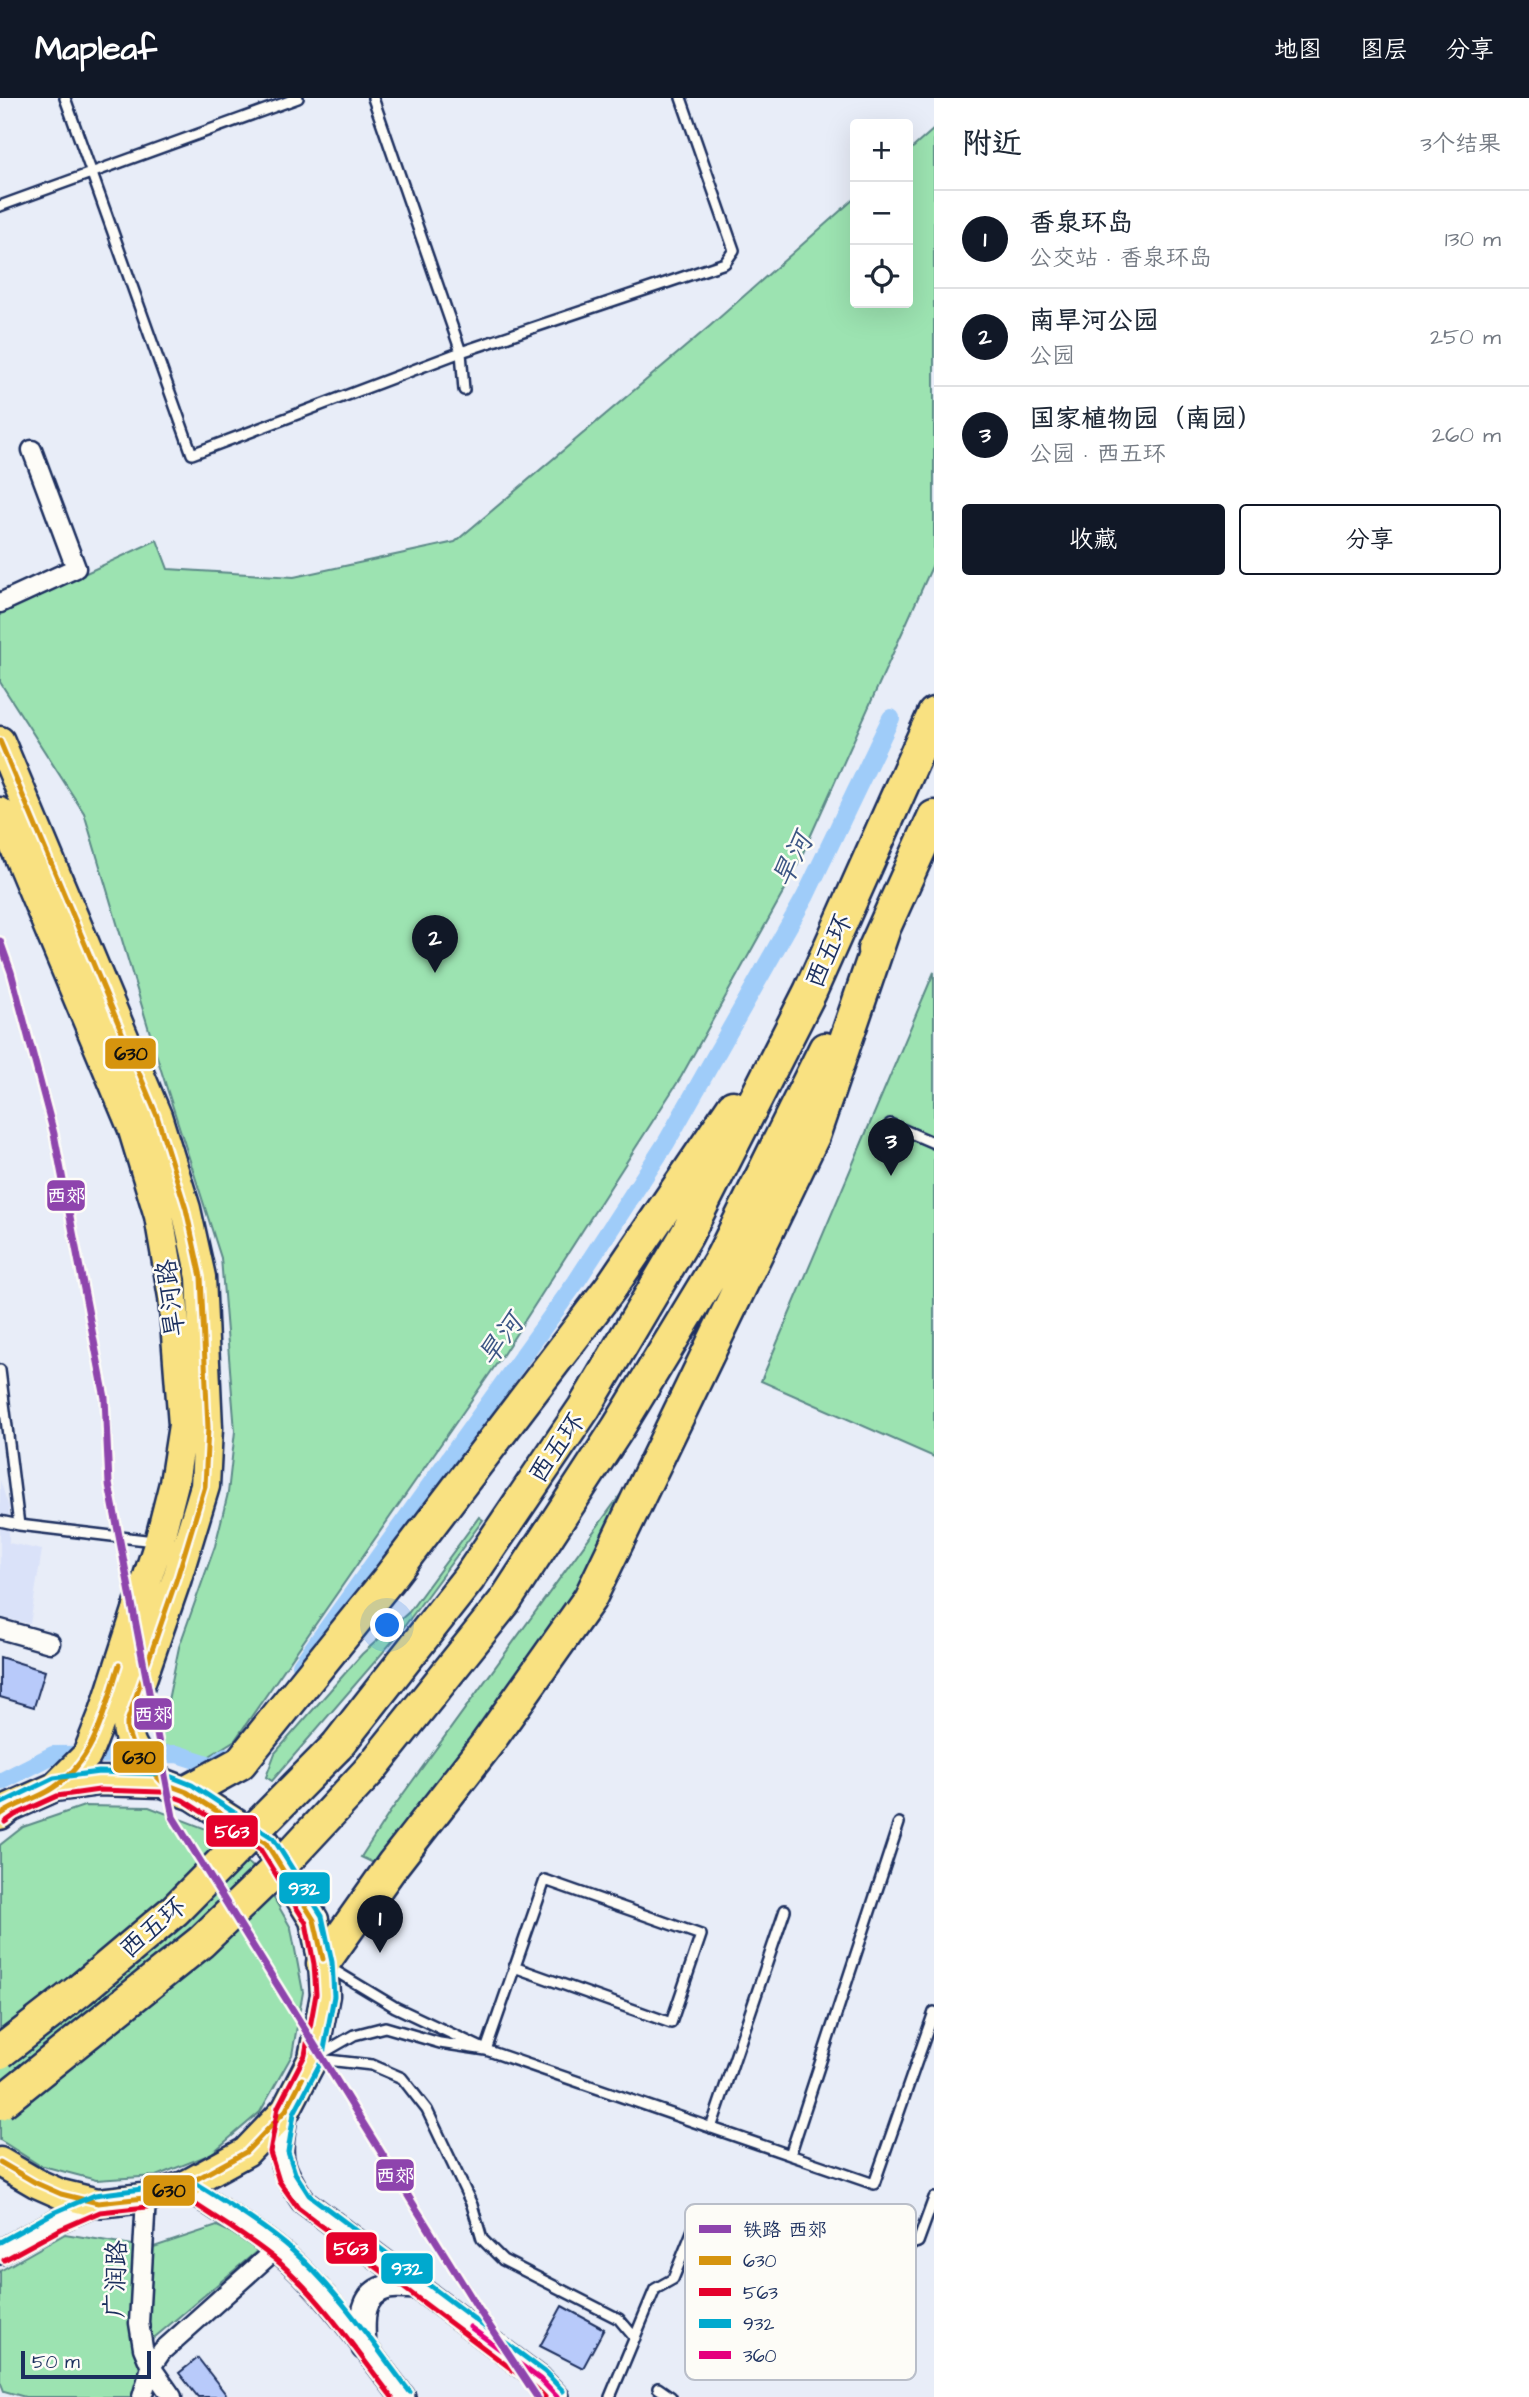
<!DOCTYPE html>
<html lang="zh">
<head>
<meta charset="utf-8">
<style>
  body { margin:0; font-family:"Architects Daughter","LXGW WenKai TC",sans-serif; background:#f2f2f3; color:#1f2937 }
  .controls { position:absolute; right:21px; top:21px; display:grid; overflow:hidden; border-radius:7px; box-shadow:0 7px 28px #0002 }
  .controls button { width:63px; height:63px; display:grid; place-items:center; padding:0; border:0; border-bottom:2px solid #e0e1e3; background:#fff; color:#1f2937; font:35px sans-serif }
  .scale { position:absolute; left:21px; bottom:18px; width:130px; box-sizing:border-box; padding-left:7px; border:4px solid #1b2f5e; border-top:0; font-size:19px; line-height:24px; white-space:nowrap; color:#1b2f5e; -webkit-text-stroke:5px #fdfcf7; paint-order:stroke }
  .you { position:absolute; left:388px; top:1528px; width:24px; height:24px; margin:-18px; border:5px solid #fff; border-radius:50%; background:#1a73e8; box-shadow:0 0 0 10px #1a73e833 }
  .badge { display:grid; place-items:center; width:46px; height:46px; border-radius:50%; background:#111827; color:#fff; font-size:23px; font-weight:700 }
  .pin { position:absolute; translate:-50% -58px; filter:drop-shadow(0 2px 4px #0008) }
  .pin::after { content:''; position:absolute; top:37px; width:24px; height:21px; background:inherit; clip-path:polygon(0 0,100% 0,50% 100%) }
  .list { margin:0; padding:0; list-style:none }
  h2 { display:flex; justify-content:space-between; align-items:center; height:91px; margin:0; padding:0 28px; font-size:30px }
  h2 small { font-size:23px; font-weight:400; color:#747a83 }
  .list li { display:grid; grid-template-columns:46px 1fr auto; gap:21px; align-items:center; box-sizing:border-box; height:98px; padding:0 28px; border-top:2px solid #e0e1e3 }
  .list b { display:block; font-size:26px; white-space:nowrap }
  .list p { margin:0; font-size:23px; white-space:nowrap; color:#747a83 }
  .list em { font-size:23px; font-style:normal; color:#747a83 }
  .actions { display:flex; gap:14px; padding:21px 28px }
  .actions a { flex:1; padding:16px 0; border:2px solid #111827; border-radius:7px; text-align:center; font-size:24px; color:#111827 }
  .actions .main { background:#111827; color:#fff }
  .icon { flex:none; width:38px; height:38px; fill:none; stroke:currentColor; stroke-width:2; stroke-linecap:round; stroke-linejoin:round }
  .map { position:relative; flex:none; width:934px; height:2299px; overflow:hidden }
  header { display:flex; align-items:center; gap:42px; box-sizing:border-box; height:98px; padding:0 35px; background:#111827; color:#fff }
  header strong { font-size:33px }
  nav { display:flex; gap:38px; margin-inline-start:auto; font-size:24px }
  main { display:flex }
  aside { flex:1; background:#fff }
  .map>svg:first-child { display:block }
</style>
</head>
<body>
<header>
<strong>Mapleaf</strong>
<nav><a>地图</a><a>图层</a><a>分享</a></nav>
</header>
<main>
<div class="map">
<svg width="934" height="2299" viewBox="0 0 934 2299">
  <rect width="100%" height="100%" fill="#e8edf8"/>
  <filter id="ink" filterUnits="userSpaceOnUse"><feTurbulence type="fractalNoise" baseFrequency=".0143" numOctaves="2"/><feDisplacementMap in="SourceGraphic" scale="14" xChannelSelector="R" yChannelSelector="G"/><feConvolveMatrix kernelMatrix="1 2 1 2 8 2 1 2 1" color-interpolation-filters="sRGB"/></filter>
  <g filter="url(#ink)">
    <path fill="#dae2f9" d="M 0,1382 L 9,1410 L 9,1445 L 42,1452 L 30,1526 L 0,1519 Z"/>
    <path fill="#9ce3b1" stroke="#5c8988" stroke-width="2" d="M 934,31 L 934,464 L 793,777 L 681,979 L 502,1258 L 235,1642 L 208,1659 L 159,1646 L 179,1549 L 215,1448 L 228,1395 L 235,1333 L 221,1160 L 161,972 L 84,715 L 0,584 L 0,515 L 157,442 L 168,471 L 294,479 L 455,444 L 710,228 L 855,100 L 855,205 L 908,205 L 908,54 Z
      M 934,874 L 934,1359 L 761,1283 Z
      M 642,1367 L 580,1486 L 534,1553 L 378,1767 L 361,1759 L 390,1714 Z
      M 479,1419 L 483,1422 L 398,1537 L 272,1683 L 266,1679 L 275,1655 L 362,1556 L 409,1514 Z
      M 84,1708 L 149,1709 L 209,1732 L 259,1774 L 291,1830 L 303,1894 L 292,1957 L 260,2014 L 211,2056 L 156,2078 L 96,2082 L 39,2067 L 0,2042 L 0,1747 L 23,1729 Z
      M 217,2128 L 254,2145 L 256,2154 L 149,2244 L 133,2299 L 25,2299 L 4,2293 L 0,2283 L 0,2173 L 65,2136 L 151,2150 Z"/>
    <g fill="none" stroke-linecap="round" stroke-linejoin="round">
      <path stroke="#9fccf9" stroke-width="18" d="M 301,1567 L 576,1184 L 666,1045 L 805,799 L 891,620
        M 0,1684 L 53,1657 L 177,1656 L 214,1668 L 226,1658"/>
    </g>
    <path fill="#b8cafa" stroke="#1b2f5e" stroke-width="2" d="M 0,1559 L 45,1573 L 34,1609 L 0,1599 Z
      M 562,2208 L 604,2231 L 583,2270 L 540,2248 Z
      M 198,2260 L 228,2299 L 198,2299 L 179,2275 Z"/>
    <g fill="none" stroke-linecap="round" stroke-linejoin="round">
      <defs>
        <path id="service" d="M 65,0 L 192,356 L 461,254 L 725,165 L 734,152 L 681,0
          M 373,0 L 461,254 L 464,292
          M 0,108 L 298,0
          M 890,1026 L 934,1045
          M 0,1272 L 19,1427 L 154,1443
          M 0,1423 L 19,1427
          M 514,1869 L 671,1925 L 701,1837 L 545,1782 L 486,1952 L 874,2086 L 934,1914
          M 321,1956 L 354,1937 L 385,1929 L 440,1945 L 486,1952 L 395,1909 L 327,1868
          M 318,1961 L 372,1967 L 402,1980 L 427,2012 L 472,2107 L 482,2141 L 503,2162 L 619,2221 L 635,2240
          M 711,2030 L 785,1812
          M 790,2057 L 899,1725
          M 658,2290 L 671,2299
          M 610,2299 L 655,2191 L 673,2181 L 699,2117 L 830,2171 L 918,2144 L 934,2100"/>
        <path id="minor" d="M 0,505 L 76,470 L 32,352
          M 0,1531 L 50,1545
          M 146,2100 L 139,2225 L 143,2250 L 151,2269 L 172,2299
          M 142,2299 L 151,2269 L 162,2253 L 276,2151"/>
        <path id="tertiary" d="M 286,2012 C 279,2058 276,2063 303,2103 L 540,2281 L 557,2299
          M 184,2088 C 224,2116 267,2138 301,2173 C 339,2211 370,2257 403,2299
          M 0,2154 L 57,2123 L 98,2105
          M 364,2250 C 363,2227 358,2196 388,2189 C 396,2187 408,2189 416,2189"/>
        <path id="primary" d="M 0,643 L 157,1018 L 186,1111 L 201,1179 L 208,1330 L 205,1388 L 177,1480 L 127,1624 C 126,1650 146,1667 163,1685
          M 0,714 L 132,1029 L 159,1118 L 173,1199 L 183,1327 L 174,1385 L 159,1444 L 104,1614 L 87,1657 L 55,1689
          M 0,1717 L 10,1709 L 55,1689 L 99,1683 L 163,1685 L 187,1694 L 266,1745 L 314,1822 L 323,1865 L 325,1897 L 313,1960 L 286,2012 L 246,2054 L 184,2088 L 144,2100 L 98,2105 L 61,2096 L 36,2085 L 0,2064"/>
        <path id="motorway" d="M 874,852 L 934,719
          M 337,1648 L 469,1480 L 584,1310 L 686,1138 L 810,894 L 934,616
          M 369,1673 L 505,1503 L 618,1330 L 722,1159 L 825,951
          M 187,1694 L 240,1665 L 387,1483 L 611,1189 L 733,1009
          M 323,1865 L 394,1765 L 486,1647 L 590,1500 L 813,1038 L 883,833"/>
      </defs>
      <use href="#service" stroke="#1b2f5e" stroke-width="14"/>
      <use href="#minor" stroke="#1b2f5e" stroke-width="23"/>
      <use href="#tertiary" stroke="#1b2f5e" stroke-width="28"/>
      <use href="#primary" stroke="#1b2f5e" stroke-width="33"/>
      <use href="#motorway" stroke="#1b2f5e" stroke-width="37"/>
      <use href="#service" stroke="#fdfcf7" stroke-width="9"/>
      <use href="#minor" stroke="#fdfcf7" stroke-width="18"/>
      <use href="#tertiary" stroke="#fdfcf7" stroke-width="23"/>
      <use href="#primary" stroke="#f9e181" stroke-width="28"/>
      <use href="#motorway" stroke="#f9e181" stroke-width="32"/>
      <defs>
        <path id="motorway-bridge" d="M 0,1954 L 80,1892 L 175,1812 L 337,1648
          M 0,2005 L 201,1844 L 287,1761 L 369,1673"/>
      </defs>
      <use href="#motorway-bridge" stroke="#1b2f5e" stroke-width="37" stroke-linecap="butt"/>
      <use href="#motorway-bridge" stroke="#f9e181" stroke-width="32"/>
      <defs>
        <path id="bus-1" d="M 0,643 L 157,1018 L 186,1111 L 201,1179 L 208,1330 L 205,1388 L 177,1480 L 127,1624 L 127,1631 L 135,1655 L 163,1685 L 187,1694 L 266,1745 L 314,1822 L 323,1861
          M 0,1717 C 17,1705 37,1701 53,1690 C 95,1663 105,1611 119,1567
          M 0,2064 L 36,2085 L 61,2096 L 98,2105 L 144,2100 L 184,2088 L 246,2054 L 286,2012 L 302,1981"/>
        <path id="bus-2" d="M 5,1724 L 15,1717 L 57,1698 L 99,1692 L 161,1694 L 183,1702 L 260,1751 L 306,1825 L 314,1866 L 316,1896 L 305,1957 L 278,2009 L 270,2054 L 279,2083 L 298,2110 L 534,2288 L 545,2299
          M 4,2162 L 61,2131 L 100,2114 L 146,2109 L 183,2098 C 215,2120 251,2140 281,2166 C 324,2204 357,2254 392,2299"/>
        <path id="bus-3" d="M 0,1706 L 54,1680 L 99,1674 L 164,1676 L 192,1687 L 273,1740 L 322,1818 L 332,1864 L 334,1898 L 322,1962 L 294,2015 L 288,2054 L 295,2075 L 309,2097 L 545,2274 L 563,2293
          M 0,2144 L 53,2115 L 95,2097 L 142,2091 L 181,2080 L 187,2080 C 223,2103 261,2125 293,2153 C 339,2194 373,2246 410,2294"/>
        <path id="bus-4" d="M 470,2229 L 540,2281 L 557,2299"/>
      </defs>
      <use href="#bus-1" stroke="#fdfcf7" stroke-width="10"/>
      <use href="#bus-2" stroke="#fdfcf7" stroke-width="10"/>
      <use href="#bus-3" stroke="#fdfcf7" stroke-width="10"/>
      <use href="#bus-4" stroke="#fdfcf7" stroke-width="10"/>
      <use href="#bus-1" stroke="#d6940e" stroke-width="5"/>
      <use href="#bus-2" stroke="#e4002b" stroke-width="5"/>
      <use href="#bus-3" stroke="#00a9ce" stroke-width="5"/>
      <use href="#bus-4" stroke="#e5007d" stroke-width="5"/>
      <defs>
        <path id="rail-1" d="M 0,843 L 11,874 L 54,1036 L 105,1300 L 109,1386 L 173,1719 L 479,2212 L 537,2299"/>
      </defs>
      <use href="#rail-1" stroke="#fdfcf7" stroke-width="12"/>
      <use href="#rail-1" stroke="#8e44ad" stroke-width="7"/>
    </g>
  </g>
  <g text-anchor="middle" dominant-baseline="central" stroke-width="5" stroke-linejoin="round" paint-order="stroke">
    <g font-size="26" fill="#1b2f5e" stroke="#fdfcf7">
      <text transform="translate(829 853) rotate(-66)">西五环</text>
      <text transform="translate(171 1200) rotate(-97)">旱河路</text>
      <text transform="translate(557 1350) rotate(-56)">西五环</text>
      <text transform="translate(153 1830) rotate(-41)">西五环</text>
      <text transform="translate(116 2181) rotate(-88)">广润路</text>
    </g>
    <g font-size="28" font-style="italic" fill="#3c5685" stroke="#fdfcf7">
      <text transform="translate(793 762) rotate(-64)">旱河</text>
      <text transform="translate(501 1242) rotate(-54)">旱河</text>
    </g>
  </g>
  <rect x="685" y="2106" width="231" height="176" rx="10" fill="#fdfcf7" stroke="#b9bec9" stroke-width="2"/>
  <rect x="699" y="2127" width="32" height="8" fill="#8e44ad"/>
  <rect x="699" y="2158" width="32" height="9" fill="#d6940e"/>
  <rect x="699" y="2190" width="32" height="8" fill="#e4002b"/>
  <rect x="699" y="2221" width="32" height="9" fill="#00a9ce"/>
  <rect x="699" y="2253" width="32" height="8" fill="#e5007d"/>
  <g font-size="19" fill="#1b2f5e">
    <text x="743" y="2138">铁路 西郊</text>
    <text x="743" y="2169">630</text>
    <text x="743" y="2201">563</text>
    <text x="743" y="2232">932</text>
    <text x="743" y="2264">360</text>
  </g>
  <g stroke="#fdfcf7" stroke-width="2.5">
    <rect x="104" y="939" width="53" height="33" rx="7" fill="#d6940e"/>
    <rect x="46" y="1081" width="40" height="33" rx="7" fill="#8e44ad"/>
    <rect x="133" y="1599" width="40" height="34" rx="7" fill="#8e44ad"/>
    <rect x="112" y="1642" width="53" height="34" rx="7" fill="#d6940e"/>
    <rect x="205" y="1716" width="54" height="34" rx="7" fill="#e4002b"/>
    <rect x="278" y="1773" width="53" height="34" rx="7" fill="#00a9ce"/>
    <rect x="375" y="2060" width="40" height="34" rx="7" fill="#8e44ad"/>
    <rect x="142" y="2076" width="54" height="33" rx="7" fill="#d6940e"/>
    <rect x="325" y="2133" width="53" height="34" rx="7" fill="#e4002b"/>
    <rect x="380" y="2154" width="54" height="33" rx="7" fill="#00a9ce"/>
  </g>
  <g font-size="19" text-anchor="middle" font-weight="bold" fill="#fff">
    <text x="66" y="1104">西郊</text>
    <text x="153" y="1623">西郊</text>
    <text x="232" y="1740">563</text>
    <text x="304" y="1797">932</text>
    <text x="395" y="2084">西郊</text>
    <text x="351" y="2157">563</text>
    <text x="407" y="2177">932</text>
  </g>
  <g font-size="19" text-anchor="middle" font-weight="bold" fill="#111">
    <text x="131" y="962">630</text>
    <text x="139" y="1666">630</text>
    <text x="169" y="2099">630</text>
  </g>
</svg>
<div class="controls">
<button>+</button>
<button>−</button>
<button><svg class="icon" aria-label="locate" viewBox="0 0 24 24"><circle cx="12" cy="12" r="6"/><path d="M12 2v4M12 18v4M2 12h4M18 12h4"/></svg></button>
</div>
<div class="scale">50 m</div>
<div class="you"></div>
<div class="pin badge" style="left:380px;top:1855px">1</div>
<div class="pin badge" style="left:435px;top:875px">2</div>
<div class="pin badge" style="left:891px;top:1078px">3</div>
</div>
<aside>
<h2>附近<small>3个结果</small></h2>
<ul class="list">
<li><span class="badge">1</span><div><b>香泉环岛</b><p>公交站 · 香泉环岛</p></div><em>130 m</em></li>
<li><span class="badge">2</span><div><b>南旱河公园</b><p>公园</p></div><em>250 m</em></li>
<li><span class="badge">3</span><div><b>国家植物园（南园）</b><p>公园 · 西五环</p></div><em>260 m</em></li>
</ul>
<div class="actions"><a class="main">收藏</a><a>分享</a></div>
</aside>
</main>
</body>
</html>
